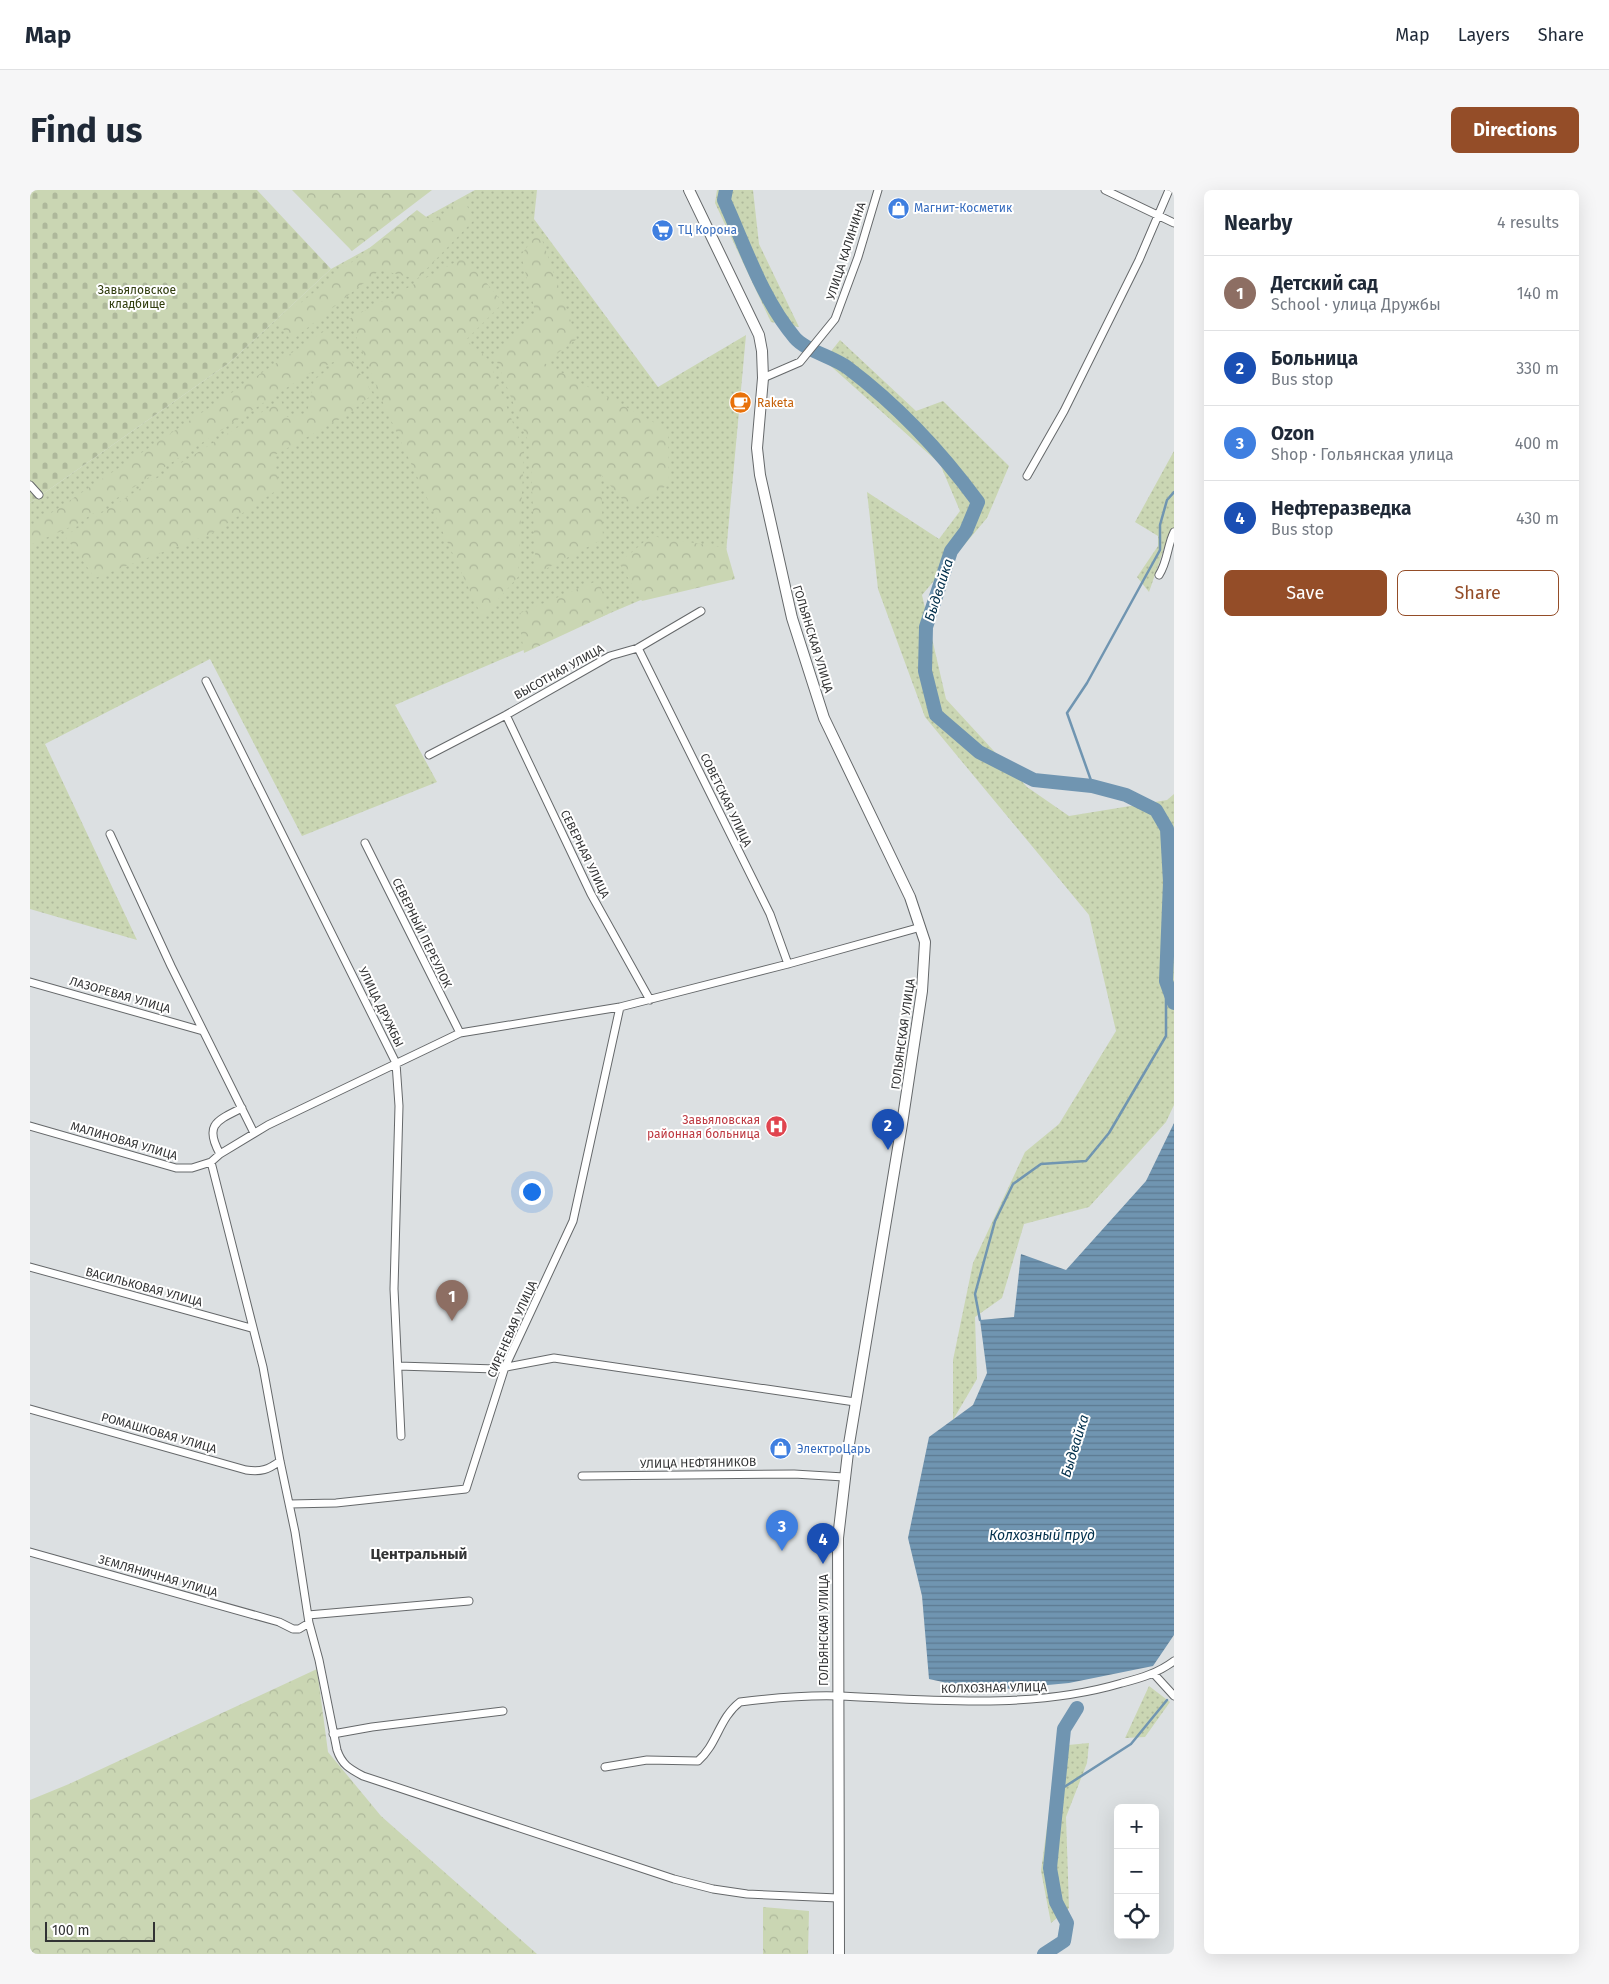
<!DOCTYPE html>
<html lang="en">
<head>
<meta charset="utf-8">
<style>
  body { margin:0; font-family:"Fira Sans",sans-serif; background:#f6f6f7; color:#1f2937 }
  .controls { position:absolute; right:15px; bottom:15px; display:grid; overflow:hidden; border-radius:8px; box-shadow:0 5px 20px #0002 }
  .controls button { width:45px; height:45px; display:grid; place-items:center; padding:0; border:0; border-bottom:1px solid #e0e1e3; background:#fff; color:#1f2937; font:25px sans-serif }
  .scale { position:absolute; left:15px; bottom:12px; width:110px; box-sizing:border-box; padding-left:5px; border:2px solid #323334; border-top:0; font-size:14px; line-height:18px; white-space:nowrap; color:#323334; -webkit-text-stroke:4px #fff; paint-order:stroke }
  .you { position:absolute; left:501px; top:1001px; width:18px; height:18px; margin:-12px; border:4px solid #fff; border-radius:50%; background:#1a73e8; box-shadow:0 0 0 8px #1a73e833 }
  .badge { display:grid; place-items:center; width:32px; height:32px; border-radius:50%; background:#944d28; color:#fff; font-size:16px; font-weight:700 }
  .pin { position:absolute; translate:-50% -41px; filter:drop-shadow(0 1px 2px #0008) }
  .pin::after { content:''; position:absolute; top:26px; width:18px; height:15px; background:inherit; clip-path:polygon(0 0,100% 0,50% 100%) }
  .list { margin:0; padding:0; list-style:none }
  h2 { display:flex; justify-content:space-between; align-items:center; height:65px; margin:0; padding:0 20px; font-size:21px }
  h2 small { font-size:16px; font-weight:400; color:#747a83 }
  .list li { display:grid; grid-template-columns:32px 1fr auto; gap:15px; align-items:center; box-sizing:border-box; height:75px; padding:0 20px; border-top:1px solid #e0e1e3 }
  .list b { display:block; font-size:19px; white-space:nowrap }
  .list p { margin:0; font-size:16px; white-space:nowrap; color:#747a83 }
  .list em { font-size:16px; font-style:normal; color:#747a83 }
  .actions { display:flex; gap:10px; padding:15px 20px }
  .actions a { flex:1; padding:11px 0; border:1px solid #944d28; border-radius:8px; text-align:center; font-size:18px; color:#944d28 }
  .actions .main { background:#944d28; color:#fff }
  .icon { flex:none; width:28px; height:28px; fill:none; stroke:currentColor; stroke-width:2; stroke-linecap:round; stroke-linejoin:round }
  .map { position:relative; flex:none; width:1144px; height:1764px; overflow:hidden; border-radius:8px }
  header { display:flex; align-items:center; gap:30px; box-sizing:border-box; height:70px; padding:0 25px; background:#fff; border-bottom:1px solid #e0e1e3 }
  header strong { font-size:24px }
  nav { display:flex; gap:28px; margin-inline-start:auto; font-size:18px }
  .intro { display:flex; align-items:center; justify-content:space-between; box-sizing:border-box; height:120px; padding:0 30px }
  h1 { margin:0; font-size:35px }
  .button { padding:12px 22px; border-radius:8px; background:#944d28; color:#fff; font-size:18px; font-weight:700 }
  main { display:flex; gap:30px; padding:0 30px }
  aside { flex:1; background:#fff; border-radius:8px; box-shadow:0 5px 20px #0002 }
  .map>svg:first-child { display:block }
</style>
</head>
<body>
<header>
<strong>Map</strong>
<nav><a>Map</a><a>Layers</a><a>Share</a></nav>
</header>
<div class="intro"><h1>Find us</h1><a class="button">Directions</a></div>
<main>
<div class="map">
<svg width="1144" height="1764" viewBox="0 0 1144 1764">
  <defs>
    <pattern id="grass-dots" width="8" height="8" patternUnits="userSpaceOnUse" patternTransform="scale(1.25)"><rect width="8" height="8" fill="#cad6b3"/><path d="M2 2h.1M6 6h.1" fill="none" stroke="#aeb89b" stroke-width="1.8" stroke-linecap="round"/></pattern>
    <pattern id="forest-crowns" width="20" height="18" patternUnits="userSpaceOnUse" patternTransform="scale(1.25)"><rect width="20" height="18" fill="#cad6b3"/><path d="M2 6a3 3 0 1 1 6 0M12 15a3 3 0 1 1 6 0" fill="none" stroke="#aeb89b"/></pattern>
    <pattern id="cemetery-stones" width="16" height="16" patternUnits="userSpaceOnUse" patternTransform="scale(1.25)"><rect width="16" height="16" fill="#cad6b3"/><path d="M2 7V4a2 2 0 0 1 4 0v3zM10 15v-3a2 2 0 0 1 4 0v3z" fill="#aeb89b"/></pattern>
    <pattern id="water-rules" width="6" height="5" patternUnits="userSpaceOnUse" patternTransform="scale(1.25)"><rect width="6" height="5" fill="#7095b1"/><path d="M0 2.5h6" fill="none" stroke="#5d7a91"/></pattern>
  </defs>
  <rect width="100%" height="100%" fill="#dce0e2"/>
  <path fill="url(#grass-dots)" d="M 445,0 L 507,0 L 504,29 L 628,197 L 716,145 L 695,374 L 365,515 L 407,592 L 272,646 L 180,469 L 15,554 L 107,750 L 0,719 L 0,313 L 199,173 L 301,79 Z
    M 687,0 L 723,0 L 729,54 L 769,137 L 741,132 L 685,13 Z
    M 810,150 L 886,221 L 913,211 L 979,276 L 957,328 L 892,405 L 916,509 L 997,597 L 1039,626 L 1137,610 L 1144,604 L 1144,915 L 1136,932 L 1059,1017 L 994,1034 L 972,1108 L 945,1127 L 947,1189 L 923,1230 L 923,1170 L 943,1073 L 995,962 L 1029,934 L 1086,841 L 1059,725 L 895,527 L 848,399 L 837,302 L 909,349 L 930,321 L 910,274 L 794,170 Z
    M 1144,261 L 1144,341 L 1137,350 L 1119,402 L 1107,387 L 1128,356 L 1128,346 L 1105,332 Z
    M 1119,1496 L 1140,1512 L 1115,1547 L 1095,1548 Z
    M 1059,1553 L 1057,1573 L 1036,1627 L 1039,1718 L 1021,1733 L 1011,1681 L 1028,1556 Z"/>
  <path fill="url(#forest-crowns)" d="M 262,0 L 402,0 L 322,61 Z
    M 432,8 L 445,29 L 387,89 L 350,80 L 261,151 L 248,131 L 387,20 L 403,32 Z
    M 509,41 L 547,149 L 514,173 L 638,240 L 639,294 L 601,319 L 571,285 L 573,349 L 506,384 L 500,256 L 464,164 L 506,125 L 491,65 Z
    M 435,67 L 473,113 L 436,150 L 459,170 L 494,262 L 488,387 L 452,427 L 354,215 L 319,129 Z
    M 296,140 L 318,165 L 343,204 L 317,225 L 243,266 L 250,298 L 183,343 L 65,388 L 35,346 L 251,210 L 257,227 L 277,223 L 284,190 L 314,167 L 278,184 L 47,334 L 0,355 L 0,337 Z
    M 621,346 L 696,358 L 705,389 L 612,411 L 589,373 Z
    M 569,390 L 578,424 L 494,463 L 488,424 Z
    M 287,1479 L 298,1562 L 351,1626 L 507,1764 L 0,1764 L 0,1610 L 39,1594 Z
    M 733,1717 L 779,1721 L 778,1764 L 733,1764 Z"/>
  <path fill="url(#cemetery-stones)" d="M 0,0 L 227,0 L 301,79 L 199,173 L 0,313 Z"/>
  <path fill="url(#water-rules)" d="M 1144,933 L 1144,1445 L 1123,1476 L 1039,1493 L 954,1501 L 899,1489 L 892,1406 L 878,1348 L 899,1247 L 943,1215 L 957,1183 L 950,1130 L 984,1127 L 991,1064 L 1036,1080 L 1116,991 Z"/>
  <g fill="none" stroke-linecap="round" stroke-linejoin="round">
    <path stroke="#7095b1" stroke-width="2.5" d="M 1063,596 L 1037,523 L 1057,493 L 1130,360 L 1130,335 L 1137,310 L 1144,302
      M 950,1130 L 945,1104 L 965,1031 L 983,994 L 1011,974 L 1056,971 L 1079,943 L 1136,846 L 1136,791
      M 1028,1601 L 1101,1554 L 1137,1510"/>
    <path stroke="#7095b1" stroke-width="14" d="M 696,0 L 694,10 C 715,56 732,109 765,148 C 776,161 804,167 818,178 C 867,215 912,263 948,312 L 936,341 L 921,361 L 896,437 L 895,481 L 906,525 L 949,562 L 1004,590 L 1062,596 L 1096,605 L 1126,620 L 1137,639 L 1140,692 L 1136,791 L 1144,813
      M 1014,1764 L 1034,1751 L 1037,1733 L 1026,1712 L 1020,1678 L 1034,1539 L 1047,1518"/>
    <defs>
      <path id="street" d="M 1075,0 L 1144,33
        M 733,188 L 770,172 L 805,129 L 828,67 L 848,0
        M 997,286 L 1034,221 L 1109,70 L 1139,0
        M 0,295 L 9,305
        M 1129,385 C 1138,371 1137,356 1144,342
        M 608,458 L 740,724 L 758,774
        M 176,491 L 366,873 L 369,916 L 364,1099 L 371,1246
        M 476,525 L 561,704 L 620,810
        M 399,565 L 476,525 L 580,466 L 608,458 L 671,421
        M 80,644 L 141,776 L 224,943
        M 335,653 L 430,843
        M 0,792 L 173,841
        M 0,936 L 146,978 L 162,978 L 181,972
        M 190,964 C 174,935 186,931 212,918
        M 0,1077 L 221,1138
        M 368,1176 L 466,1179 L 524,1168 L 825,1212
        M 0,1219 L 216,1280 C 231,1282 238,1280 250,1271
        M 552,1286 L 764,1284 L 814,1287
        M 260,1314 L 306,1313 L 436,1299 L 475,1177 L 543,1031 L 590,817
        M 0,1362 L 249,1432 L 263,1439 L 269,1439 L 279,1433 L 265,1342 L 250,1271 L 233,1177 L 181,972 L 190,964 L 238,935 L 430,843 L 590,817 L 758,774 L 891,737
        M 278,1425 L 439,1411
        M 279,1433 L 289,1470 L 307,1560 C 312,1575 320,1579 333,1586 L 644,1689 L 683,1699 L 717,1704 L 808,1708
        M 1124,1484 L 1144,1506
        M 303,1544 L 342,1537 L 473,1521
        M 575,1577 L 617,1570 L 668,1571 C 687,1555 689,1528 710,1512 C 742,1508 776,1505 809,1506 C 902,1510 1001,1520 1092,1493 C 1111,1488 1128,1483 1144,1471"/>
      <path id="secondary" d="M 659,0 L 729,145 L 732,161 L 733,188 L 727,258 L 730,285 L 762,428 L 794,528 L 880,707 L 895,752 L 892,801 L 872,934 L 819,1254 L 808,1348 L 809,1764"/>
    </defs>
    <use href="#street" stroke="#65686a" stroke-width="9"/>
    <use href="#secondary" stroke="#65686a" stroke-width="12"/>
    <use href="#street" stroke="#fff" stroke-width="7"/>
    <use href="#secondary" stroke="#fff" stroke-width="10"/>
  </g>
  <defs>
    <symbol id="shop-disc" viewBox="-11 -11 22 22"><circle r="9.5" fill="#3f7fe0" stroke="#fff"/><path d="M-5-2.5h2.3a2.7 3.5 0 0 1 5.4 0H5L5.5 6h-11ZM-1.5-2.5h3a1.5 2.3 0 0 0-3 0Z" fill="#fff"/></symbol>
    <symbol id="supermarket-disc" viewBox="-11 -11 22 22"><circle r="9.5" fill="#3f7fe0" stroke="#fff"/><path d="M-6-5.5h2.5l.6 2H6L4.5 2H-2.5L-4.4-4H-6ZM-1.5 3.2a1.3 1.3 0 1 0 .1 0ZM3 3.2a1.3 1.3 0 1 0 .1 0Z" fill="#fff"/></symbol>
    <symbol id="cafe-disc" viewBox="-11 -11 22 22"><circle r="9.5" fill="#e8710a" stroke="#fff"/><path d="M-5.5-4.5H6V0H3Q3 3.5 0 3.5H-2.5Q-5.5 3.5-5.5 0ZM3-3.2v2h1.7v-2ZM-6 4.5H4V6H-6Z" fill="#fff"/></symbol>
    <symbol id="hospital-disc" viewBox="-11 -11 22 22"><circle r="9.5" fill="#e0444e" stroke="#fff"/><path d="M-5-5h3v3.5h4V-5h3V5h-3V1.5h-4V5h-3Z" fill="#fff"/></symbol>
  </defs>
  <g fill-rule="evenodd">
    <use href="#shop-disc" x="856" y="6" width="25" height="25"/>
    <use href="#supermarket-disc" x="620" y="28" width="25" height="25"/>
    <use href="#cafe-disc" x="698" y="200" width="25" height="25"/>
    <use href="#hospital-disc" x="734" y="924" width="25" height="25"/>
    <use href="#shop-disc" x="738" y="1246" width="25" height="25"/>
  </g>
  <g text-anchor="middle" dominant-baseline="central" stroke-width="4" stroke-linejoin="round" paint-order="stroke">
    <g font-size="12" fill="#366cbe" stroke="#fff" text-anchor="start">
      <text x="884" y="18">Магнит-Косметик</text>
      <text x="648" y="40">ТЦ Корона</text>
      <text x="767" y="1259">ЭлектроЦарь</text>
    </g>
    <g font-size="12" fill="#323334" stroke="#fff">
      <text transform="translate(816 61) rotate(-72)">УЛИЦА КАЛИНИНА</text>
      <text transform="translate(783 449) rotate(73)">ГОЛЬЯНСКАЯ УЛИЦА</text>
      <text transform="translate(529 482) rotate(-29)">ВЫСОТНАЯ УЛИЦА</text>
      <text transform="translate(696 610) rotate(64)">СОВЕТСКАЯ УЛИЦА</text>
      <text transform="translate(555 664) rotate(64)">СЕВЕРНАЯ УЛИЦА</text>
      <text transform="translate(392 743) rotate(64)">СЕВЕРНЫЙ ПЕРЕУЛОК</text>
      <text transform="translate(90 805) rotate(16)">ЛАЗОРЕВАЯ УЛИЦА</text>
      <text transform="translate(351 817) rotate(64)">УЛИЦА ДРУЖБЫ</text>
      <text transform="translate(873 844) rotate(-82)">ГОЛЬЯНСКАЯ УЛИЦА</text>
      <text transform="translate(94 951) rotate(16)">МАЛИНОВАЯ УЛИЦА</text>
      <text transform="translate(114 1097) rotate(15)">ВАСИЛЬКОВАЯ УЛИЦА</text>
      <text transform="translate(482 1139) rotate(-66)">СИРЕНЕВАЯ УЛИЦА</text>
      <text transform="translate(129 1243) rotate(16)">РОМАШКОВАЯ УЛИЦА</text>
      <text transform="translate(668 1273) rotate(-1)">УЛИЦА НЕФТЯНИКОВ</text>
      <text transform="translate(128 1386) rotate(16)">ЗЕМЛЯНИЧНАЯ УЛИЦА</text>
      <text transform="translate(794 1440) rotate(-90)">ГОЛЬЯНСКАЯ УЛИЦА</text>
      <text transform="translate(964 1498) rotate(-1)">КОЛХОЗНАЯ УЛИЦА</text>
    </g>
    <g font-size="12" fill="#313d0e" stroke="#fff">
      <text x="107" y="100">Завьяловское<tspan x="107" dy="14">кладбище</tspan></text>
    </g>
    <g font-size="12" fill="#c56008" stroke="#fff" text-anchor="start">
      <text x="727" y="213">Raketa</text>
    </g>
    <g font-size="12" fill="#be3a42" stroke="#fff" text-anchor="end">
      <text x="730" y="930">Завьяловская<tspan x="730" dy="14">районная больница</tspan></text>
    </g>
    <g font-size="14" font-style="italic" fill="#002f4b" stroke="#fff">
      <text transform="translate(909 400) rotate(-72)">Быдвайка</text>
      <text transform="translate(1045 1256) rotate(-73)">Быдвайка</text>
      <text x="1012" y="1345">Колхозный пруд</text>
    </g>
    <g font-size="15" font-weight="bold" fill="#323334" stroke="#fff">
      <text x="389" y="1364">Центральный</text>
    </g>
  </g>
</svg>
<div class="controls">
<button>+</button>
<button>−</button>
<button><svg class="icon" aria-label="locate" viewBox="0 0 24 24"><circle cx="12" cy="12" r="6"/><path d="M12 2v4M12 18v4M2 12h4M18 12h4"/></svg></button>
</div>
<div class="scale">100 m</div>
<div class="you"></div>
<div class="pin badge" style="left:422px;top:1131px;background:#8d6e63">1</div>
<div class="pin badge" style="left:858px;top:960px;background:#1a4fb4">2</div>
<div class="pin badge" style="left:752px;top:1361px;background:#3f7fe0">3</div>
<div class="pin badge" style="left:793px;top:1374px;background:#1a4fb4">4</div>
</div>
<aside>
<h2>Nearby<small>4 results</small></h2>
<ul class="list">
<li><span class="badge" style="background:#8d6e63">1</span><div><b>Детский сад</b><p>School · улица Дружбы</p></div><em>140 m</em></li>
<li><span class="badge" style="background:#1a4fb4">2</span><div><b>Больница</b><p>Bus stop</p></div><em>330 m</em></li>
<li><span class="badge" style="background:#3f7fe0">3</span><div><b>Ozon</b><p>Shop · Гольянская улица</p></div><em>400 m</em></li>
<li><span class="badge" style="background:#1a4fb4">4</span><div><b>Нефтеразведка</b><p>Bus stop</p></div><em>430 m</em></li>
</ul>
<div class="actions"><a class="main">Save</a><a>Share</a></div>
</aside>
</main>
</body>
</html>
